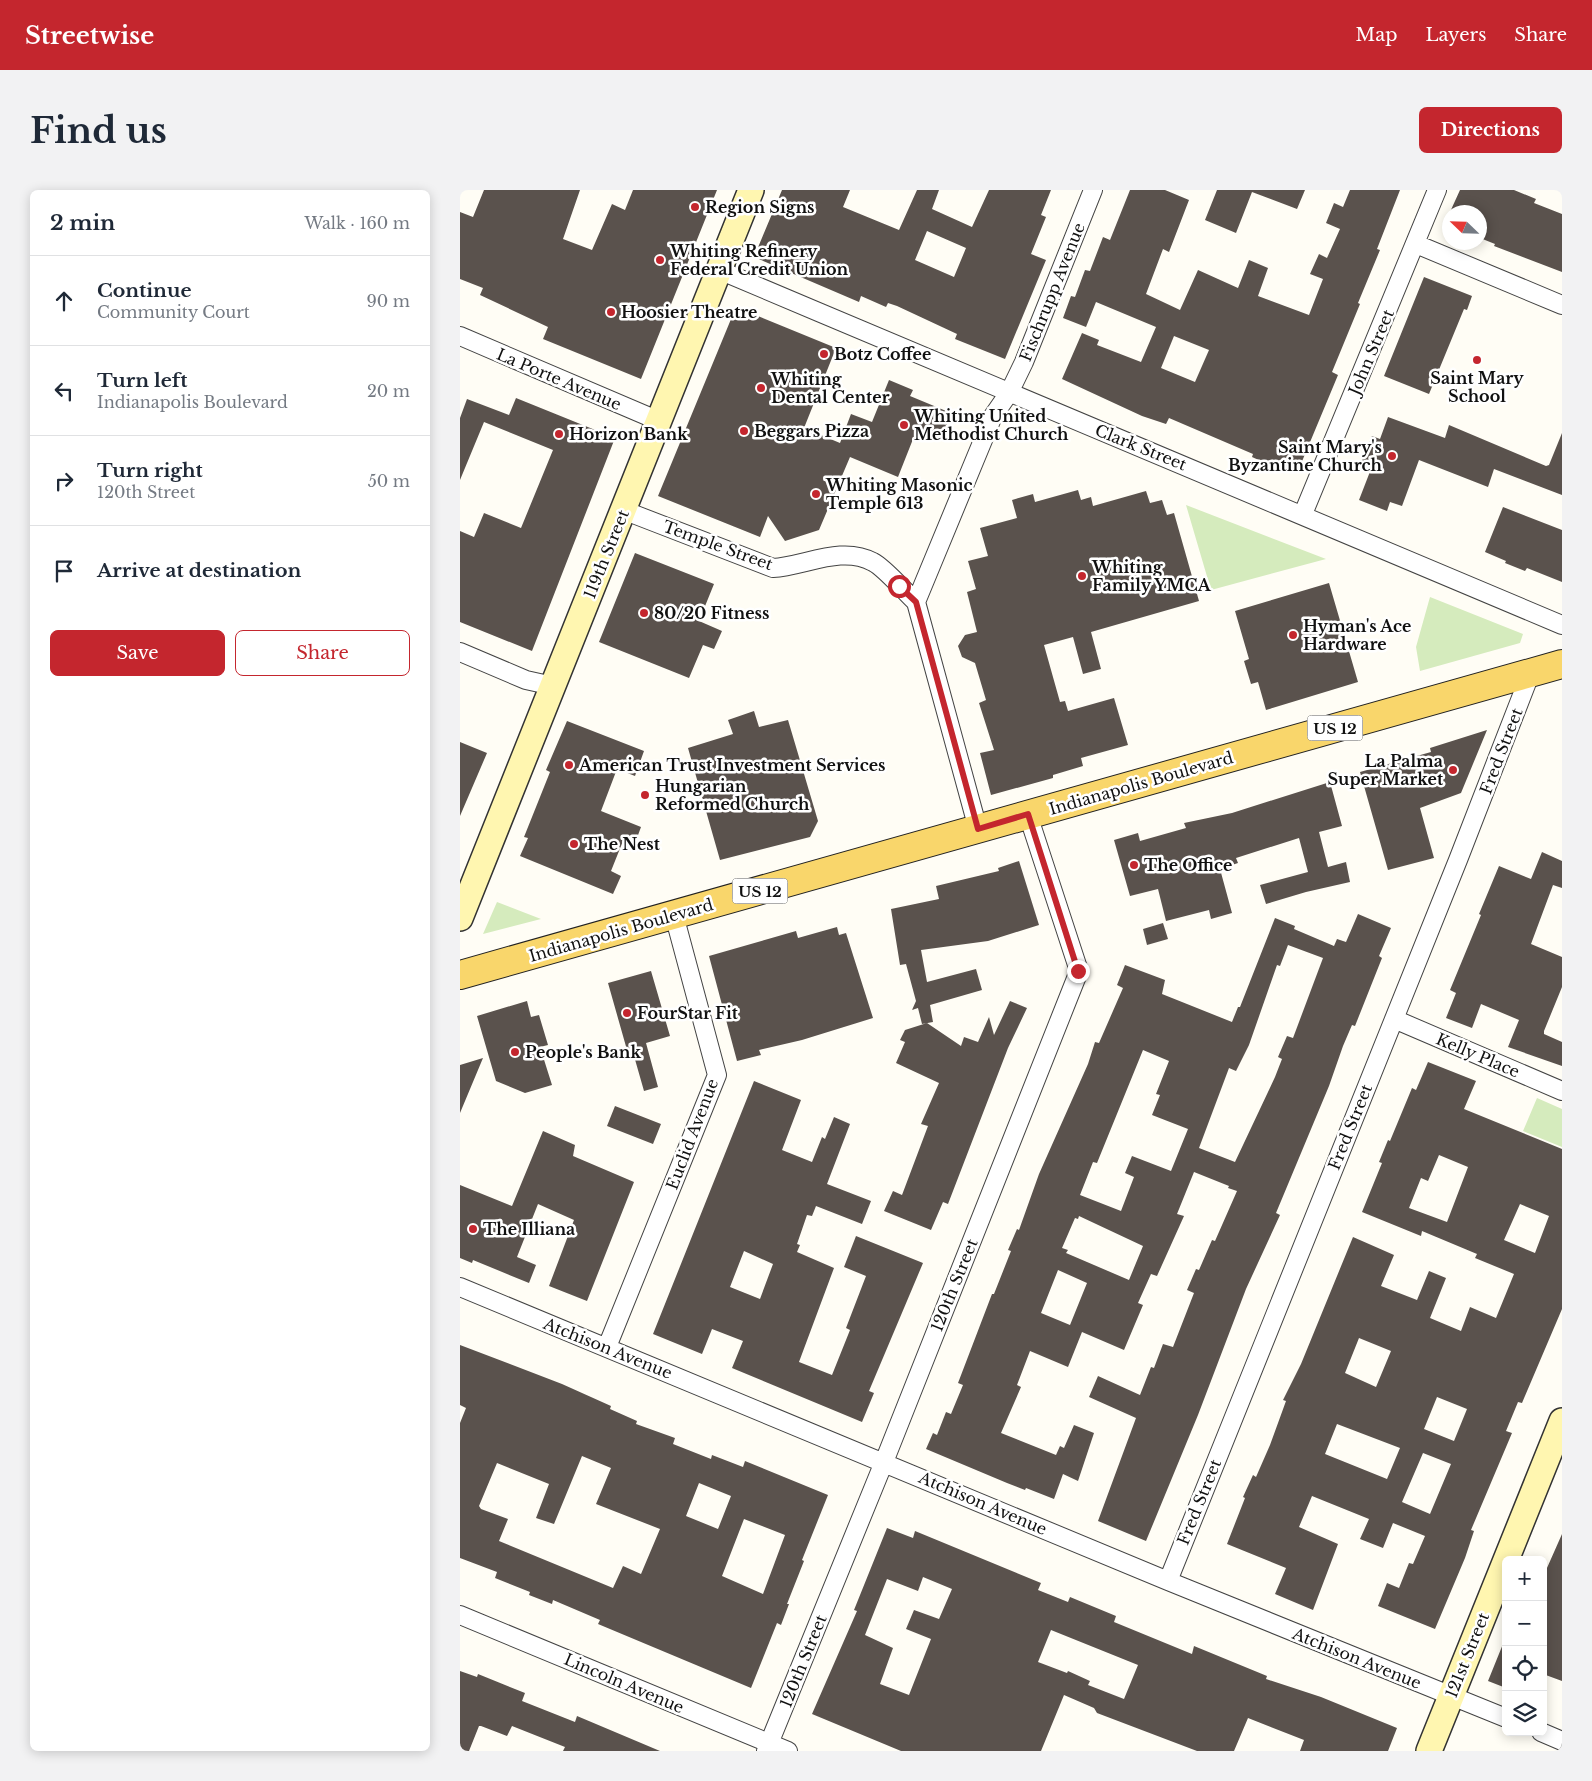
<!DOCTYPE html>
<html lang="en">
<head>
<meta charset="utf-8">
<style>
  body { margin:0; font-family:"Libre Baskerville",serif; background:#f2f2f3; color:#1f2937 }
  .controls { position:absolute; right:15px; bottom:15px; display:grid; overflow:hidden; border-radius:8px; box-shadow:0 2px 12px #0003 }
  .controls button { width:45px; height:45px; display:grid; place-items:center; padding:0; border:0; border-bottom:1px solid #e0e1e3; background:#fff; color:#1f2937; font:25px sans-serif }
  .compass { position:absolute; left:982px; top:15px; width:45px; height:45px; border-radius:50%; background:#fff; box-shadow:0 2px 12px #0003; rotate:293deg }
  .stop { position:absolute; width:15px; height:15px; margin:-11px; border:4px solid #c4262e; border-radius:50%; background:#fff }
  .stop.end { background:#c4262e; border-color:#fff; box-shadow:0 1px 5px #0008 }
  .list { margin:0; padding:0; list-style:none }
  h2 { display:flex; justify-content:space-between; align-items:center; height:65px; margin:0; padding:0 20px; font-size:21px }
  h2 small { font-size:16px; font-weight:400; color:#747a83 }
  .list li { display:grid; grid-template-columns:32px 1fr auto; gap:15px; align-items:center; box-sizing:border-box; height:90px; padding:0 20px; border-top:1px solid #e0e1e3 }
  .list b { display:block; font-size:19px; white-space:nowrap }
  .list p { margin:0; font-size:16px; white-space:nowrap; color:#747a83 }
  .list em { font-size:16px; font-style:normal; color:#747a83 }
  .actions { display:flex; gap:10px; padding:15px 20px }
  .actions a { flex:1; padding:11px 0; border:1px solid #c4262e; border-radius:8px; text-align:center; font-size:18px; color:#c4262e }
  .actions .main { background:#c4262e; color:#fff }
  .icon { flex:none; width:28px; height:28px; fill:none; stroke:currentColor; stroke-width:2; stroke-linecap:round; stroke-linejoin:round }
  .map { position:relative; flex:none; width:1102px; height:1561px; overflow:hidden; border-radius:8px }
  header { display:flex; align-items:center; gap:30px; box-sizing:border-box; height:70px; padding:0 25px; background:#c4262e; color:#fff }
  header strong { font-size:24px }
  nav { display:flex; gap:28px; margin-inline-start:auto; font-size:18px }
  .intro { display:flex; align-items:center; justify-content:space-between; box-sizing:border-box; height:120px; padding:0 30px }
  h1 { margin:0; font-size:35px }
  .button { padding:12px 22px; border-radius:8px; background:#c4262e; color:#fff; font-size:18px; font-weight:700 }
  main { display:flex; gap:30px; padding:0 30px }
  aside { flex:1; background:#fff; border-radius:8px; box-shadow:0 2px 12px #0003 }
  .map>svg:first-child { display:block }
</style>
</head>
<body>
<header>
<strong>Streetwise</strong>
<nav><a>Map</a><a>Layers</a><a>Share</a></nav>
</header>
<div class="intro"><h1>Find us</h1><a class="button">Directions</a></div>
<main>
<aside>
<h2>2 min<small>Walk · 160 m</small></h2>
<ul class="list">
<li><svg class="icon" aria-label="ahead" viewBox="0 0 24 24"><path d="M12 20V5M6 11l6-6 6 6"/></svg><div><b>Continue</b><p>Community Court</p></div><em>90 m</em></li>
<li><svg class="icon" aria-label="left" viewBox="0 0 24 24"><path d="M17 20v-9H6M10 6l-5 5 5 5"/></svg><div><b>Turn left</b><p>Indianapolis Boulevard</p></div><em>20 m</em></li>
<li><svg class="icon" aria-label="right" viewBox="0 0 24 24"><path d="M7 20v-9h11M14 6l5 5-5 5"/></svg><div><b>Turn right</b><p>120th Street</p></div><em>50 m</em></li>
<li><svg class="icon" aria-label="arrive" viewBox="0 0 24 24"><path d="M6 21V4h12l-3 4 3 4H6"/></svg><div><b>Arrive at destination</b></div></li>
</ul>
<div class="actions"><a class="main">Save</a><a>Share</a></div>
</aside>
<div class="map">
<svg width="1102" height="1561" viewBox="0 0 1102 1561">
  <rect width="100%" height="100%" fill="#fffdf5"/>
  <path fill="#d5ebbd" d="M 726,315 L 866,369 L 751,400 Z
    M 970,407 L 1063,444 L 1060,453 L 960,481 L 956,457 Z
    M 37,712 L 81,729 L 23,744 Z
    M 1077,908 L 1102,919 L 1102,957 L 1063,941 Z"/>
  <path fill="#5a524d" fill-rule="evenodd" d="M 24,0 L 120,0 L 103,49 L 132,60 L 152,14 L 165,20 L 173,0 L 257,0 L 181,189 L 83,149 L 88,137 L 20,105 L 23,98 L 0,89 L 0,22 L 13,27 Z
    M 322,0 L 390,0 L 383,17 L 439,40 L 457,0 L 479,0 L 472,19 L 512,37 L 529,0 L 591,0 L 581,25 L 586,27 L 571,64 L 586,70 L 545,169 L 495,149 L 497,144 L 437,116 L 428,113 L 426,117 L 401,106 L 399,112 L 294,67 ZM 467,41 L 506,58 L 494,87 L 455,70 Z
    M 670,0 L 705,0 L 729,10 L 709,62 L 703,59 L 686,104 L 720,120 L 738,80 L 778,98 L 789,70 L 808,78 L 798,106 L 849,125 L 863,89 L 850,84 L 859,64 L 867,68 L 880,39 L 866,33 L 874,13 L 883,17 L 890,0 L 940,0 L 917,59 L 920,60 L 898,113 L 900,114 L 872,182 L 878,185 L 838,281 L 812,270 L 810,275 L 792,267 L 793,264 L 709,228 L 706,234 L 682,226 L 602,189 L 622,143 L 639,150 L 637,155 L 681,172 L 696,137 L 636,112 L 626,137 L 603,128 L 611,106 L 615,107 L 625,80 L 630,81 L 643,47 L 650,50 ZM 714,146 L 749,160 L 735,192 L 701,178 Z
    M 757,0 L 845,0 L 837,19 L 792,2 L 776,43 L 745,30 Z
    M 1000,0 L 1054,0 L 1076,9 L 1074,13 L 1102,24 L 1102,82 L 1034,56 L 1035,54 L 1020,48 L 1020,22 L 990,22 Z
    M 964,87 L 1012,106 L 1007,120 L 1004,119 L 969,204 L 924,186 Z
    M 276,117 L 376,158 L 344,238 L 380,253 L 391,224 L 412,232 L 429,190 L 453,200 L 450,206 L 491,223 L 482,249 L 457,239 L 438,287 L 390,267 L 359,340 L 325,351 L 308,326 L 300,347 L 198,306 Z
    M 56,208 L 155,248 L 72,461 L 0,432 L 0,341 L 14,347 L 24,323 L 61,338 L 93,260 L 24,232 L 0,290 L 0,228 L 7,209 L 49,225 Z
    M 928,227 L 985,248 L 989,235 L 1086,276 L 1089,275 L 1102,243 L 1102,305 L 1034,279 L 1028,297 L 959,270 L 942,316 L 930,312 L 927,321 L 899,310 L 911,279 L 900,275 L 912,246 L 920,249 Z
    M 618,300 L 621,310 L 631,307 L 633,316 L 686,301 L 690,313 L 702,310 L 707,325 L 714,323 L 739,411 L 631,442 L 641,479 L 623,484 L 613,447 L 584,455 L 600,512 L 605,511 L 608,521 L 654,508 L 668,555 L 621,568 L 623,576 L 593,585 L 593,588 L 531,605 L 520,563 L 534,560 L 519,513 L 526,510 L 515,473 L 502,467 L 498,456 L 505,445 L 517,442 L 507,402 L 516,399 L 508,371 L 528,366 L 520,338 L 557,328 L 552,310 L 573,304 L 575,312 Z
    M 1043,317 L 1102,340 L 1102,392 L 1067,378 L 1065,381 L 1045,373 L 1046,371 L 1025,362 Z
    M 175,363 L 254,394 L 239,431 L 262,441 L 254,459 L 243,455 L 229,488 L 139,452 Z
    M 869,393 L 898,492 L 806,520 L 798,492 L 791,494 L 784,471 L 789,469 L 775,421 Z
    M 294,521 L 299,537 L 328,530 L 358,631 L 350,647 L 260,670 L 228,558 L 273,544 L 268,530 Z
    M 107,531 L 184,561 L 175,586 L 157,579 L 141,621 L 181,637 L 174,656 L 163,651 L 151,681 L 161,686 L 153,704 L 60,666 L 68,648 L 64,647 L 90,582 L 86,580 Z
    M 1027,540 L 1001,603 L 960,618 L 974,668 L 928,680 L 900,582 L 971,562 L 970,558 Z
    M 0,552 L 27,563 L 0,626 Z
    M 870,592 L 882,636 L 859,642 L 868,677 L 886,672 L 890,692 L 846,702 L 806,714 L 800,695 L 848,682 L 839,648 L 776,668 L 778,673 L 760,679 L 772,723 L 751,729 L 749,720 L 706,731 L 698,699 L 670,706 L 654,650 L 678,643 L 680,651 L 726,638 L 724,633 L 772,623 Z
    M 1082,662 L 1102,671 L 1102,698 L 1093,695 L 1071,754 L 1102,767 L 1102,797 L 1084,841 L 1084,844 L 1102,852 L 1102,876 L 1048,857 L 1059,830 L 1021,814 L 1012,838 L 986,828 L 996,803 L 990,800 L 1021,725 L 1019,724 L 1039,676 L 1071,689 Z
    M 559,671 L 579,735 L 528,751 L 461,760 L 467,792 L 516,779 L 522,800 L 470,815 L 473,832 L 462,834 L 458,818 L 452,820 L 456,811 L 446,774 L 440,775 L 431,719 L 479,709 L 476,696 L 539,681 L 538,678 Z
    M 898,724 L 931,738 L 919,766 L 922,768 L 895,836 L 892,835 L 883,856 L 869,896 L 816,1023 L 820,1025 L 786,1099 L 738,1225 L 686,1351 L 638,1331 L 676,1228 L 629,1207 L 638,1186 L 680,1205 L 691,1177 L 694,1178 L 703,1154 L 713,1157 L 734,1103 L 727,1100 L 736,1079 L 739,1080 L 752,1050 L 755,1051 L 777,1001 L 768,998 L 769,996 L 734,982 L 717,1024 L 724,1026 L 697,1086 L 691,1084 L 678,1113 L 683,1115 L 664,1160 L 622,1142 L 608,1177 L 570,1161 L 557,1195 L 561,1197 L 541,1243 L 596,1265 L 600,1256 L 604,1258 L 614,1235 L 634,1243 L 618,1291 L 603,1284 L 594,1309 L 566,1298 L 565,1300 L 547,1293 L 466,1259 L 473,1243 L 477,1245 L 486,1222 L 491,1224 L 503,1195 L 498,1193 L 532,1104 L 534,1104 L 551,1061 L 548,1060 L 557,1039 L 559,1040 L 579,984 L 628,874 L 635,852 L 639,853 L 663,798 L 657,795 L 665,775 L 705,790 L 702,804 L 772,832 L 778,817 L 780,817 L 815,728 L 835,736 L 834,739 L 874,756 L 877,749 L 886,752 ZM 828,755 L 863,768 L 833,848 L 827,846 L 818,867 L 822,869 L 815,887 L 775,972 L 739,958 L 769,878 L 776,881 L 789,855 L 817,775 L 820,776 ZM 683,860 L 709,871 L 696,904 L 700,905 L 692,925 L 728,939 L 711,981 L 672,966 L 665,983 L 674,987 L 661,1021 L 620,1005 L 633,972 L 637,973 ZM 619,1026 L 683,1056 L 669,1090 L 606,1063 L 608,1060 L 602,1058 L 615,1028 L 618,1029 ZM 598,1080 L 627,1093 L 610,1135 L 581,1123 Z
    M 703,733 L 708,749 L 687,755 L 683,739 Z
    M 377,737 L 379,745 L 386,743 L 413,828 L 342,850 L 299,860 L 301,865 L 277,871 L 249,766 L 336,741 L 338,748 Z
    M 191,781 L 210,846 L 186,853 L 198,897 L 184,901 L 172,859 L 167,860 L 148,793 Z
    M 67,811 L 71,827 L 79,825 L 88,855 L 80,857 L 92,895 L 65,903 L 36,891 L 17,826 Z
    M 550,811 L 567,818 L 548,858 L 488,1014 L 483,1012 L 471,1040 L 424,1021 L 433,1001 L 442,1005 L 468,936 L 461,934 L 479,893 L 436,873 L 445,852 L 440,850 L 445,840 L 467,833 L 501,856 L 504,847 L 518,852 L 529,827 L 534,845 Z
    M 23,868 L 0,923 L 0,875 Z
    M 968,872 L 1016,891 L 1004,919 L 1102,959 L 1102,1119 L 1062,1213 L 1058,1212 L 1046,1241 L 1052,1243 L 1011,1340 L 1014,1341 L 1005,1368 L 975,1439 L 918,1416 L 927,1393 L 939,1398 L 949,1373 L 953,1374 L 965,1346 L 933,1333 L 923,1358 L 900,1349 L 909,1329 L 852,1306 L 839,1337 L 878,1354 L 853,1420 L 815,1404 L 826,1378 L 767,1354 L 785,1308 L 783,1307 L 793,1285 L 796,1287 L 810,1255 L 826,1211 L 823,1210 L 841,1174 L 893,1047 L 934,1065 L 921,1096 L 957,1110 L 969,1081 L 986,1088 L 970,1128 L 1001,1141 L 1010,1117 L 1036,1128 L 1054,1084 L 1015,1068 L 1017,1064 L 962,1041 L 961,1046 L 902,1022 L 922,973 L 919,972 L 928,950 L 930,951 L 952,898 L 956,900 ZM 979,965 L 1008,977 L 987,1032 L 949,1018 L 961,988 L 968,991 ZM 1060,1014 L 1089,1026 L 1075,1063 L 1044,1050 ZM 899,1148 L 931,1161 L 916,1197 L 885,1183 ZM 977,1207 L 1007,1219 L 994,1251 L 964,1239 ZM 877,1234 L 940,1258 L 927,1289 L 865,1264 ZM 963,1263 L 991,1274 L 970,1324 L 942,1312 Z
    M 294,891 L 341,910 L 322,960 L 352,972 L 362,947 L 365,949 L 374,927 L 390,934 L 367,994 L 411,1011 L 402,1034 L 356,1016 L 352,1026 L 347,1025 L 337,1054 L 340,1055 L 337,1062 L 374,1078 L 339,1172 L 372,1185 L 390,1140 L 386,1138 L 406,1086 L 384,1077 L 396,1046 L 463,1073 L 409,1201 L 414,1203 L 402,1232 L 272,1178 L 283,1151 L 252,1139 L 242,1164 L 193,1144 ZM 284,1061 L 313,1074 L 300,1109 L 270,1097 Z
    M 155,916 L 201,934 L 193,954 L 147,936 Z
    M 83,941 L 115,955 L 113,966 L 174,992 L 127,1111 L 89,1096 L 114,1030 L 78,1014 L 57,1067 L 76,1075 L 69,1093 L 13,1070 L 12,1073 L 0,1068 L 0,995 L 52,1016 Z
    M 0,1155 L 102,1194 L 151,1216 L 150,1219 L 177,1231 L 176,1234 L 215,1248 L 213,1254 L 251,1269 L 252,1265 L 283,1277 L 285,1271 L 368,1305 L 342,1370 L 344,1371 L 327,1414 L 329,1414 L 321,1435 L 317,1433 L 291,1498 L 138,1434 L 140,1430 L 93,1410 L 92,1414 L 69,1405 L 70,1402 L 35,1388 L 37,1382 L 0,1368 L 0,1233 L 6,1218 L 0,1215 ZM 122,1266 L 151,1278 L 136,1314 L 200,1339 L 181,1384 L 163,1376 L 153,1398 L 39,1351 L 48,1329 L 21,1319 L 19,1316 L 37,1273 L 89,1294 L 76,1328 L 94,1334 ZM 239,1293 L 271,1306 L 258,1339 L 226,1326 ZM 284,1329 L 325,1345 L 303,1404 L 262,1386 Z
    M 427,1338 L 453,1348 L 455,1341 L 581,1393 L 578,1400 L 608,1412 L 610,1407 L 656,1426 L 654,1432 L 732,1464 L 734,1456 L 807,1486 L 806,1489 L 861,1507 L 937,1538 L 928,1561 L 840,1561 L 844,1550 L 788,1528 L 774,1561 L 737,1561 L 637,1523 L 634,1518 L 604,1505 L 581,1561 L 441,1561 L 352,1524 L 397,1421 L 394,1420 ZM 463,1387 L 492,1399 L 479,1429 L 454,1420 L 446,1439 L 471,1449 L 449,1505 L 420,1494 L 433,1458 L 405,1445 L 427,1389 L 458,1401 ZM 591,1440 L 678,1475 L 664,1509 L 628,1495 L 630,1491 L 608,1481 L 607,1483 L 578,1472 Z
    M 1102,1344 L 1102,1491 L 1083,1484 L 1083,1387 Z
    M 1045,1449 L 1046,1450 L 1046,1498 L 1028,1491 Z
    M 0,1481 L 17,1487 L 18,1484 L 65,1503 L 62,1511 L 115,1532 L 117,1526 L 200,1561 L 103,1561 L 105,1557 L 52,1536 L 47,1546 L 21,1536 L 19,1536 L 9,1561 L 0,1561 Z"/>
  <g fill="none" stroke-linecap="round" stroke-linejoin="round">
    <defs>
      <path id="street" d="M 956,54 L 1102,115
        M 259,80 C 540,199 822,316 1102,435
        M 0,146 L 199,231
        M 163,320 L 313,378 C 345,376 382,355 413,372 C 425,378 445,402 456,412
        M 843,324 L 977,0
        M 0,462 L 66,490 L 93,496
        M 518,639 L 456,412 L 533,226 L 549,203 L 564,172 L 633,0
        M 934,829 L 1102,901
        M 0,1097 L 708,1391 L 1046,1528
        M 147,1157 L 257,885 L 214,725
        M 708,1391 L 998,670 L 1071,482
        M 0,1425 L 328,1561
        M 1081,1542 L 1102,1551
        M 306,1561 L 424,1272 L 619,781 L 568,625"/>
      <path id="secondary" d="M 0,728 L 291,0
        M 969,1561 L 1102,1231"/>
      <path id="primary" d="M 0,785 L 1102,474"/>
    </defs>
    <use href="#street" stroke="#444" stroke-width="20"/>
    <use href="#secondary" stroke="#333" stroke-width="28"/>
    <use href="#primary" stroke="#222" stroke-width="30"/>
    <use href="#street" stroke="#fff" stroke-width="18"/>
    <use href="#secondary" stroke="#fff6b0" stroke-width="25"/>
    <use href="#primary" stroke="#f9d66b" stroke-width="28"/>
  </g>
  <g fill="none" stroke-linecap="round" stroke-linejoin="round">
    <path stroke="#c4262e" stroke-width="6" d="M 439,396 L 456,412 L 518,639 L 568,624 L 618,781"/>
  </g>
  <g fill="#c4262e" stroke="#fff" stroke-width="2">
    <circle cx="235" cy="17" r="5"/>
    <circle cx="200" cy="70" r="5"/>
    <circle cx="151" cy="122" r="5"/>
    <circle cx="364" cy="164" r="5"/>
    <circle cx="1017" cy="170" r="5"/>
    <circle cx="301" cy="198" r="5"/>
    <circle cx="444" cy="235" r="5"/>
    <circle cx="284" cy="241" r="5"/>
    <circle cx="99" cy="244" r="5"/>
    <circle cx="932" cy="266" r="5"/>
    <circle cx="356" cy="304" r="5"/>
    <circle cx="622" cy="386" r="5"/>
    <circle cx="184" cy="423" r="5"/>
    <circle cx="833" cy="445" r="5"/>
    <circle cx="109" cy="575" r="5"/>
    <circle cx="993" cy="580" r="5"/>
    <circle cx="185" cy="605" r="5"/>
    <circle cx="114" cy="654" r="5"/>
    <circle cx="674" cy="675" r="5"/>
    <circle cx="167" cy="823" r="5"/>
    <circle cx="55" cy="862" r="5"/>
    <circle cx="13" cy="1039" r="5"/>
  </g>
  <g text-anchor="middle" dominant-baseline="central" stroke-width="5" stroke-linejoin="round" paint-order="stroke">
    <g fill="#fff" stroke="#585858" stroke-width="1">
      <rect x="847.5" y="525.5" width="55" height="25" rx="4"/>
      <rect x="272.5" y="688.5" width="55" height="25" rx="4"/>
    </g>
    <g font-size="15" font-weight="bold" fill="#111">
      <text x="875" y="538">US 12</text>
      <text x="300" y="701">US 12</text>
    </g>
    <g font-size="16" font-weight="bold" fill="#111" stroke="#fff" text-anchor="start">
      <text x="245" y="17">Region Signs</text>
      <text x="210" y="61">Whiting Refinery<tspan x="210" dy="18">Federal Credit Union</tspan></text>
      <text x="161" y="122">Hoosier Theatre</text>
      <text x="374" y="164">Botz Coffee</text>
      <text x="1017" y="188" text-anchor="middle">Saint Mary<tspan x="1017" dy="18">School</tspan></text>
      <text x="311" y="189">Whiting<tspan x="311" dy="18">Dental Center</tspan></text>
      <text x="454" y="226">Whiting United<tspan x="454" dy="18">Methodist Church</tspan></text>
      <text x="294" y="241">Beggars Pizza</text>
      <text x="109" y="244">Horizon Bank</text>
      <text x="922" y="257" text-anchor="end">Saint Mary's<tspan x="922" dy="18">Byzantine Church</tspan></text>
      <text x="366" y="295">Whiting Masonic<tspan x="366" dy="18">Temple 613</tspan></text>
      <text x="632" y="377">Whiting<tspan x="632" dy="18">Family YMCA</tspan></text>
      <text x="194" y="423">80/20 Fitness</text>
      <text x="843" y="436">Hyman's Ace<tspan x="843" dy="18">Hardware</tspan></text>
      <text x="983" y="571" text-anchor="end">La Palma<tspan x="983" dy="18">Super Market</tspan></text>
      <text x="119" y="575">American Trust Investment Services</text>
      <text x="195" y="596">Hungarian<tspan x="195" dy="18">Reformed Church</tspan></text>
      <text x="124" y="654">The Nest</text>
      <text x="684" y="675">The Office</text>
      <text x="177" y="823">FourStar Fit</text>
      <text x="65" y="862">People's Bank</text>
      <text x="23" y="1039">The Illiana</text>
    </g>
    <g font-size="16" fill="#111" stroke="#fff">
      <text transform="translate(592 102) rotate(-68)">Fischrupp Avenue</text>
      <text transform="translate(911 162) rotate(-67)">John Street</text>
      <text transform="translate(99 189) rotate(23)">La Porte Avenue</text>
      <text transform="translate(681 257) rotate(22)">Clark Street</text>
      <text transform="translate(258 355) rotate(20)">Temple Street</text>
      <text transform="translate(146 364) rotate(-68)">119th Street</text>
      <text transform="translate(1041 561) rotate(-69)">Fred Street</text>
      <text transform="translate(681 593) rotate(-16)">Indianapolis Boulevard</text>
      <text transform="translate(161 740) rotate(-16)">Indianapolis Boulevard</text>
      <text transform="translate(1018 865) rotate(23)">Kelly Place</text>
      <text transform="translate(890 937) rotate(-68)">Fred Street</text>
      <text transform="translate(232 944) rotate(-69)">Euclid Avenue</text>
      <text transform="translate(494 1095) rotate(-68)">120th Street</text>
      <text transform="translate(148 1158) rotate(22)">Atchison Avenue</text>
      <text transform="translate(739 1312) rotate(-68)">Fred Street</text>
      <text transform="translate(523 1313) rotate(23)">Atchison Avenue</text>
      <text transform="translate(1007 1465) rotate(-68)">121st Street</text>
      <text transform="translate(897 1468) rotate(22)">Atchison Avenue</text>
      <text transform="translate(343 1471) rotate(-68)">120th Street</text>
      <text transform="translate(164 1493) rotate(23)">Lincoln Avenue</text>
    </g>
  </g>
</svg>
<div class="controls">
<button>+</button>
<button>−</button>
<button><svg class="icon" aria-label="locate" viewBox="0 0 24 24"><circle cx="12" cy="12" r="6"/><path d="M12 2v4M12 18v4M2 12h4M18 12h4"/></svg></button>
<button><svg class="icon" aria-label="layers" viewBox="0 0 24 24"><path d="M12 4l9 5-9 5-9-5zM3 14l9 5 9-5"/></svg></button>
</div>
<svg class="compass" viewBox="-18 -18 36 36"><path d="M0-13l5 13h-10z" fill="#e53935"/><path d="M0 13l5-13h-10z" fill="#747a83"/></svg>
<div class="stop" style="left:439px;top:396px"></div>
<div class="stop end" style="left:618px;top:781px"></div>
</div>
</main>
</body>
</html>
